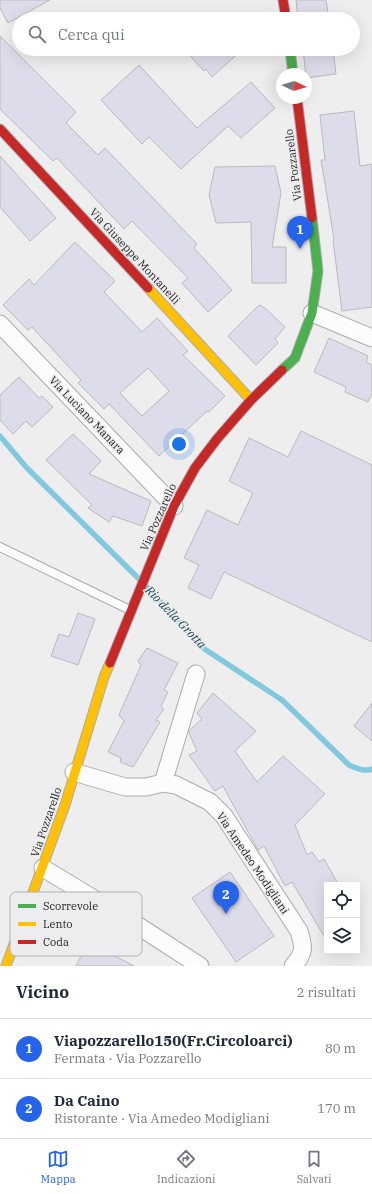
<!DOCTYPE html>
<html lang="it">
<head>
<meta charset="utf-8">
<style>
  body { margin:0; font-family:"IBM Plex Serif",serif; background:#f2f2f3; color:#1f2937 }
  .controls { position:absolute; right:12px; bottom:12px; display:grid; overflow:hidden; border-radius:0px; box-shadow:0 4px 16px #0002 }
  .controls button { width:36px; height:36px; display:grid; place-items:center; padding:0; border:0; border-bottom:1px solid #e0e1e3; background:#fff; color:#1f2937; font:20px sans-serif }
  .compass { position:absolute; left:276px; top:68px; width:36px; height:36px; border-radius:50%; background:#fff; box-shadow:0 4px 16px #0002; rotate:94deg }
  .you { position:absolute; left:179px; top:444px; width:14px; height:14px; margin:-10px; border:3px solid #fff; border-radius:50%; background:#1a73e8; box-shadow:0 0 0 6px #1a73e833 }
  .badge { display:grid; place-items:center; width:26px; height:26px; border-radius:50%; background:#2563eb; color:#fff; font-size:13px; font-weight:700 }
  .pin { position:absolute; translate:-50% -33px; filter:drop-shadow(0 1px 2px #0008) }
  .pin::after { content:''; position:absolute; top:21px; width:14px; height:12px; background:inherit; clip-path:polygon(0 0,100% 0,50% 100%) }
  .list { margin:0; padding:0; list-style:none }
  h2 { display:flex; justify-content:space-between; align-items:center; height:52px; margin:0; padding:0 16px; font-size:17px }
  h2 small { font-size:13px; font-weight:400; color:#747a83 }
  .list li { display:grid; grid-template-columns:26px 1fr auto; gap:12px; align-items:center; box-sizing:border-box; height:60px; padding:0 16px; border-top:1px solid #e0e1e3 }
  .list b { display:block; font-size:15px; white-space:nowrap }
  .list p { margin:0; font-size:13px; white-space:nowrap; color:#747a83 }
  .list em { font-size:13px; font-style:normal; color:#747a83 }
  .icon { flex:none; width:22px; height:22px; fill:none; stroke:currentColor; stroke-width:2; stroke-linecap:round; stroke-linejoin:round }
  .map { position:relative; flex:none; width:372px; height:966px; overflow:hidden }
  .search { position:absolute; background:#fff; box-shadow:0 4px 16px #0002; left:12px; right:12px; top:12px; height:44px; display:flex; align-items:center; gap:10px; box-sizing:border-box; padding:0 14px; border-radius:22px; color:#747a83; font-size:15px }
  .sheet { height:172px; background:#fff }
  nav { display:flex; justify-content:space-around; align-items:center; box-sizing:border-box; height:56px; border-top:1px solid #e0e1e3; background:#fff; font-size:11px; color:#747a83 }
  nav a { display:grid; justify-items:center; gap:2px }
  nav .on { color:#2563eb }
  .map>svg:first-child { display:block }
</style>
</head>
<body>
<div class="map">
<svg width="372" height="966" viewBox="0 0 372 966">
  <rect width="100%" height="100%" fill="#eee"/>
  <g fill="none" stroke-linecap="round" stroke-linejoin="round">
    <path stroke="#82c8df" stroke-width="5.5" d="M 0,436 L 26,467 L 139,579
      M 146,586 L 203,648 L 282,700 L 349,765 C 356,768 364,772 372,769"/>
  </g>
  <path fill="#dddcea" stroke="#bababa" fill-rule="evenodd" d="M 0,0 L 50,0 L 8,23 L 0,8 Z
    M 296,0 L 326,0 L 329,19 L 298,19 Z
    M 0,36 L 76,112 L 66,123 L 98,155 L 105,148 L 197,244 L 194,248 L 232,290 L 208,312 L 182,283 L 188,278 L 132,221 L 124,229 L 57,158 L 53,161 L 0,109 Z
    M 184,49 L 243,49 L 212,77 L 206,69 L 204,71 Z
    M 303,49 L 333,49 L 336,74 L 306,78 Z
    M 139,65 L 197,128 L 251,82 L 275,108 L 241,138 L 228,126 L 181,169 L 149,137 L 142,144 L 101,100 Z
    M 354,111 L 360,166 L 372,164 L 372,307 L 342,311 L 333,240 L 334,239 L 321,160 L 325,160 L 320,115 Z
    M 0,156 L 56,218 L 30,241 L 0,207 Z
    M 275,166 L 281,193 L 272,247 L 286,247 L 286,283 L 252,283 L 251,222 L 216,223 L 209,195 L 215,167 Z
    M 75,242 L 115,281 L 104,292 L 142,332 L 157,318 L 188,351 L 183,355 L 225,396 L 209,412 L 207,411 L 159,456 L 109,404 L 104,409 L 78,383 L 81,380 L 32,327 L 28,330 L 3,305 L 29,279 L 34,285 ZM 148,368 L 169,391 L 142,416 L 120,393 Z
    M 259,305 L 265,308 L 285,327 L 275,339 L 278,343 L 256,365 L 228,336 Z
    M 329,338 L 368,356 L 366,362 L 372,365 L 372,393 L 368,402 L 345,392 L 346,387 L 314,372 Z
    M 19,377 L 39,398 L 42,396 L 53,407 L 32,427 L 26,421 L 13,434 L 0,420 L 0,395 Z
    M 301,431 L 372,465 L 372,642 L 224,572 L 211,599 L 188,588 L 199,565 L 184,558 L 207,510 L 238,525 L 253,493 L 229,481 L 249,438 L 288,457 Z
    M 73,434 L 101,461 L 89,474 L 151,501 L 142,526 L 113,516 L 109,522 L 88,508 L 92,505 L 46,460 Z
    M 78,613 L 95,619 L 78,665 L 51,656 L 59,634 L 69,637 Z
    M 147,648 L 178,663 L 164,690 L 168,692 L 161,706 L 164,709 L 156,720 L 160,722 L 133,767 L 120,762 L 121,758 L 108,752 L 124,721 L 119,715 L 141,665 L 138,661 Z
    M 213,693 L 256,731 L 235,751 L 257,782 L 283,756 L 325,794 L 295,825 L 307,855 L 312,852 L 319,862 L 324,859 L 337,882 L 332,885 L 327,885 L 327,941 L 292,882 L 285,886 L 264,846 L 258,850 L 223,786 L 215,791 L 189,755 L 197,751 L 189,733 L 189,731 L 202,719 L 197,713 Z
    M 372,703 L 372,741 L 354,726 Z
    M 230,872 L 274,936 L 236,962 L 192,898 Z
    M 88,942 L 134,966 L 76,966 Z"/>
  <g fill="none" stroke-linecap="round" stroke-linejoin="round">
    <defs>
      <path id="lane" d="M 0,547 L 130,610"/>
      <path id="street" d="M 312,313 L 372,338
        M 0,324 L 174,506
        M 74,772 L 125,787 L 146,787 L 163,783 L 176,785 L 210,802 L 224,816 L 299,931 C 304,947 305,953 293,966
        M 163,783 L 196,674
        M 43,868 L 137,925 L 200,966"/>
      <path id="fast" d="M 290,49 L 293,74
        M 282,370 L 295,358 L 312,313 L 318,271 L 312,218"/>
      <path id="slow" d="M 148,288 L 251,400
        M 6,966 L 65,805 L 104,677 L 110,663"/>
      <path id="jam" d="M 283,0 L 286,19
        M 297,98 L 312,218
        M 0,129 L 148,288
        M 110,663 L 174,506 L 195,468 L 217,439 L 251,400 L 282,370"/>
    </defs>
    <use href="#lane" stroke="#ababab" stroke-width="10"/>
    <use href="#street" stroke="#ababab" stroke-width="19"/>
    <use href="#fast" stroke="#ababab" stroke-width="11"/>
    <use href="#slow" stroke="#ababab" stroke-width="11"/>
    <use href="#jam" stroke="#ababab" stroke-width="11"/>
    <use href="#lane" stroke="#fcfcfc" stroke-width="8"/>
    <use href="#street" stroke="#fcfcfc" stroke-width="17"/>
    <use href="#fast" stroke="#4caf50" stroke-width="9"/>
    <use href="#slow" stroke="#ffc107" stroke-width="9"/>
    <use href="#jam" stroke="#c62828" stroke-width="9"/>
  </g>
  <g text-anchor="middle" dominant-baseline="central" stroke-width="3" stroke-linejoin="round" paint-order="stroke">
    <g font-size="11" fill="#242424" stroke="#ededef">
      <text transform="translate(293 165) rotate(-97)">Via Pozzarello</text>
      <text transform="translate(135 256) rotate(47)">Via Giuseppe Montanelli</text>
      <text transform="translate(87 415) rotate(46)">Via Luciano Manara</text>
      <text transform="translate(158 517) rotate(-66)">Via Pozzarello</text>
      <text transform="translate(46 822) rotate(-71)">Via Pozzarello</text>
      <text transform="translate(253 863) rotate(56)">Via Amedeo Modigliani</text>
    </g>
    <g font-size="12" font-style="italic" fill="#194553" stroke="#ededef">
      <text transform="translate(176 617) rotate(46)">Rio della Grotta</text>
    </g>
  </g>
  <rect x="10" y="892" width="132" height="64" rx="6" fill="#ededef" stroke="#b1b1b2" stroke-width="1"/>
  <rect x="18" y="904" width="18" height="4" fill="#4caf50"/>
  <rect x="18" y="922" width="18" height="4" fill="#ffc107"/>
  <rect x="18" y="940" width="18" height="4" fill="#c62828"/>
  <g font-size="11" fill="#242424">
    <text x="43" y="910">Scorrevole</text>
    <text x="43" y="928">Lento</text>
    <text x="43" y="946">Coda</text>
  </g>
</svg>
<div class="controls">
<button><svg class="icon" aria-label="locate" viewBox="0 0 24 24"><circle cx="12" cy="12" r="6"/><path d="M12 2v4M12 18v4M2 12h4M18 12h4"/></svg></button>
<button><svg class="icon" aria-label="layers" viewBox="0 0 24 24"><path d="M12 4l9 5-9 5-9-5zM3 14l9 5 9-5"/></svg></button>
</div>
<svg class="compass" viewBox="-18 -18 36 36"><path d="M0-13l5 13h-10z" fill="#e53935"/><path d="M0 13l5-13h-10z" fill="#747a83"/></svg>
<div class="you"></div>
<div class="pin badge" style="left:300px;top:249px">1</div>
<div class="pin badge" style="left:226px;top:914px">2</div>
<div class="search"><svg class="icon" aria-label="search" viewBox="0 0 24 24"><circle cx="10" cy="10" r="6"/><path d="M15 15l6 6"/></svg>Cerca qui</div>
</div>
<section class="sheet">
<h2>Vicino<small>2 risultati</small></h2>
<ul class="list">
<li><span class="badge">1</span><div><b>Viapozzarello150(Fr.Circoloarci)</b><p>Fermata · Via Pozzarello</p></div><em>80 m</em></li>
<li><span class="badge">2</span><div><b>Da Caino</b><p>Ristorante · Via Amedeo Modigliani</p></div><em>170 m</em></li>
</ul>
</section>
<nav>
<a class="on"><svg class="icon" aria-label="map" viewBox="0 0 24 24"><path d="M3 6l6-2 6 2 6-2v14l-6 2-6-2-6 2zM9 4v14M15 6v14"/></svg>Mappa</a>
<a><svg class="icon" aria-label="directions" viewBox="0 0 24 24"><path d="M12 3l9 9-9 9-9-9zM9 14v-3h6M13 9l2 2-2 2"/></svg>Indicazioni</a>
<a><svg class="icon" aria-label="saved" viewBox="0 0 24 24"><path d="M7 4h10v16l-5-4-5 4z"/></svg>Salvati</a>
</nav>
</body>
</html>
